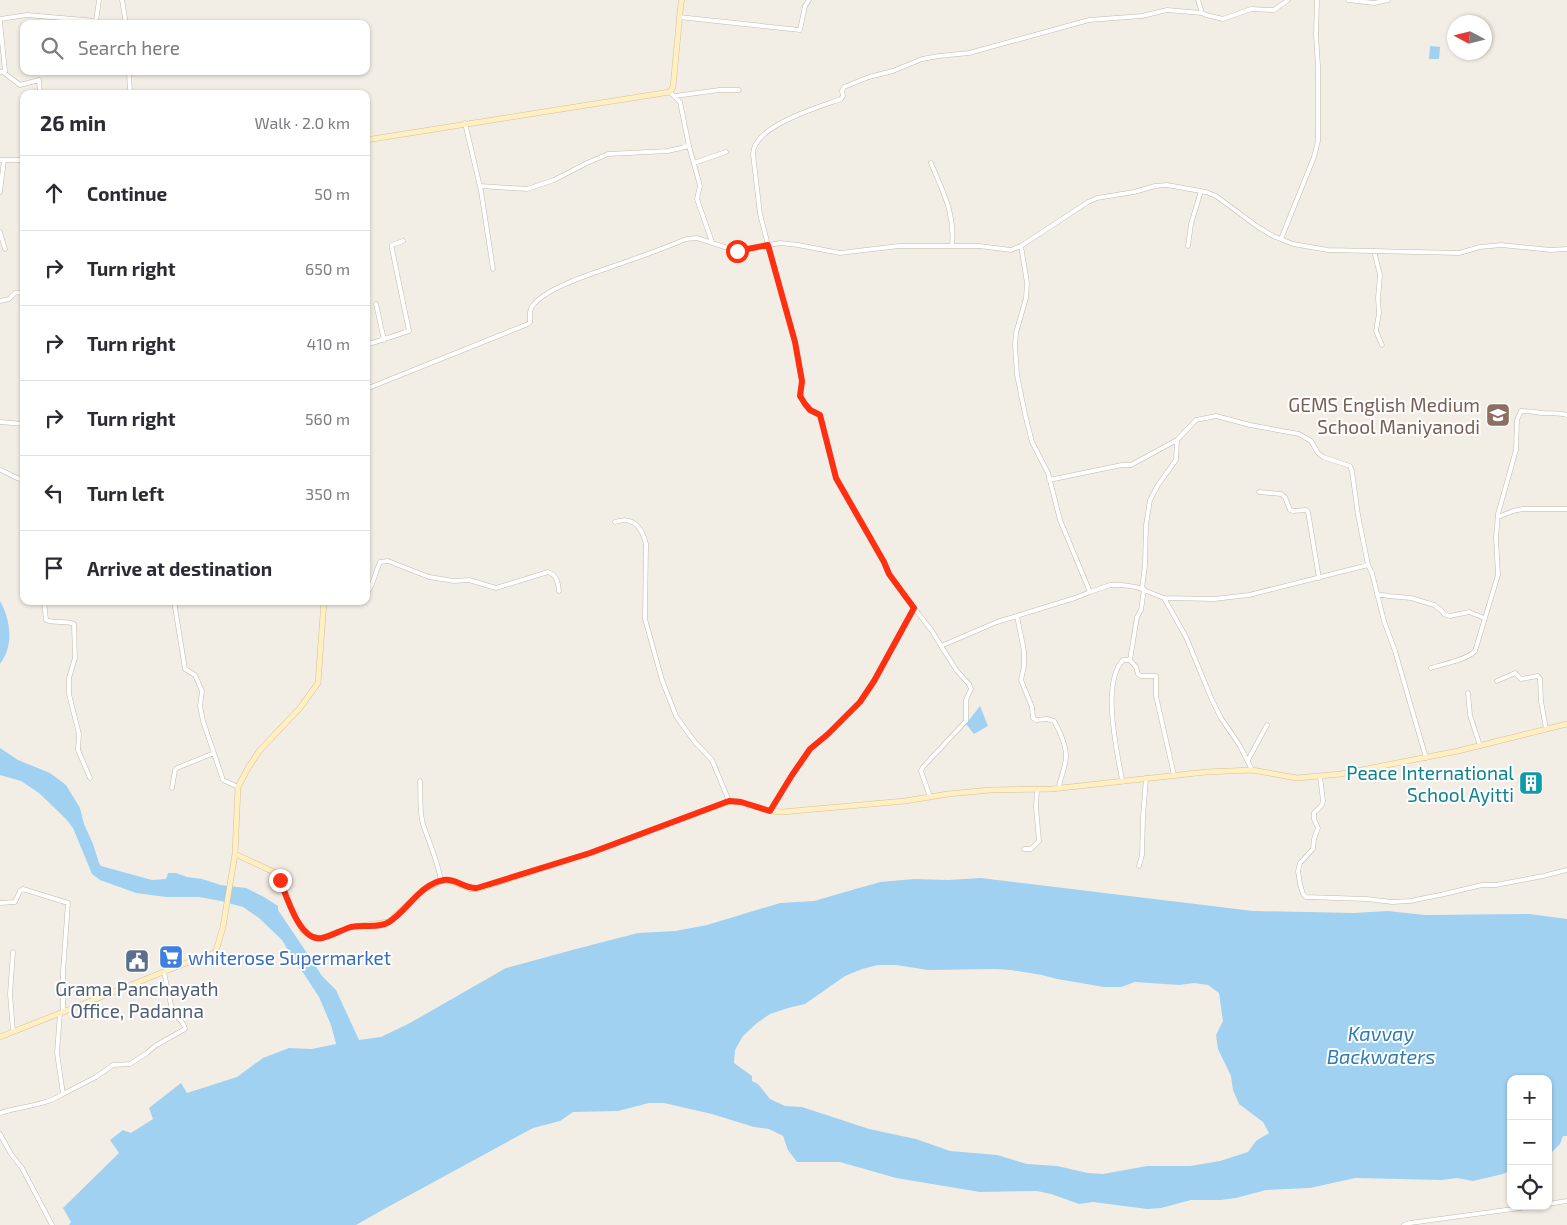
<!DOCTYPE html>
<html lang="en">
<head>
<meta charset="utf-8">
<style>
  body { margin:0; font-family:"Exo 2",sans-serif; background:#f7f7f7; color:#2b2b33 }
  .controls { position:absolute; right:15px; bottom:15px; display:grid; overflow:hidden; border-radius:10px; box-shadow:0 1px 4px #0004 }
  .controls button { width:45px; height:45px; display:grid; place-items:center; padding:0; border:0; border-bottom:1px solid #e1e1e2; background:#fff; color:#2b2b33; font:25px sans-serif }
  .compass { position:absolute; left:1447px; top:15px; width:45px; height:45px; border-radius:50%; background:#fff; box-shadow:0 1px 4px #0004; rotate:277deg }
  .stop { position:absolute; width:15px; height:15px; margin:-11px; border:4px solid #fe3011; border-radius:50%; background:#fff }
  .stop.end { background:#fe3011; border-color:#fff; box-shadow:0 1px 5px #0008 }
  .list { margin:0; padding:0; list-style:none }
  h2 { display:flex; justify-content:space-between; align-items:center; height:65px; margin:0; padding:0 20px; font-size:21px }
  h2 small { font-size:16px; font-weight:400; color:#7c7c81 }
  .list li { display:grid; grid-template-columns:32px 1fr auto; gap:15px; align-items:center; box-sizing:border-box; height:75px; padding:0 20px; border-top:1px solid #e1e1e2 }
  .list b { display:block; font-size:19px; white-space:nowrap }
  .list em { font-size:16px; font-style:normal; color:#7c7c81 }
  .icon { flex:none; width:28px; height:28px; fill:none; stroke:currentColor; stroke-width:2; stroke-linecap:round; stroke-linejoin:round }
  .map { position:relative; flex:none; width:1567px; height:1225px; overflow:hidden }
  .search { position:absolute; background:#fff; box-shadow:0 1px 4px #0004; left:20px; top:20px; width:350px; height:55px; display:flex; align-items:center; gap:12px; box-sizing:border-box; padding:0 18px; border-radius:10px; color:#7c7c81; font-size:19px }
  .panel { position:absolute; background:#fff; box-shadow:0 1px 4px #0004; left:20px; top:90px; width:350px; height:515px; border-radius:10px }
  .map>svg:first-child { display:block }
</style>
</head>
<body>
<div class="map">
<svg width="1567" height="1225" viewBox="0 0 1567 1225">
  <rect width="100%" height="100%" fill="#f3eee5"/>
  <path fill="#a0d1f1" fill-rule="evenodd" d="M 1430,46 L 1440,47 L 1439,59 L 1429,59 Z
    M 0,601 C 11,620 14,646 0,664 Z
    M 980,706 L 988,726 L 974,734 L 966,724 Z
    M 0,748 L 18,760 L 50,773 L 66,785 L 80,808 L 84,824 L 93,844 L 99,863 L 101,866 L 152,880 L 166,879 L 168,873 L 176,873 L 187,877 L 202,879 L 221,885 L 246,888 L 264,897 L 278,906 L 278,910 L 313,962 L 322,976 L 336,990 L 359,1040 L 381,1037 L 410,1023 L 506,968 L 576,949 L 638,933 L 675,931 L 707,925 L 780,903 L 814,901 L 880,882 L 914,879 L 948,880 L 981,878 L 1253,911 L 1354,913 L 1388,911 L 1425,915 L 1529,914 L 1567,919 L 1567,1136 L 1563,1136 L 1560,1144 L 1552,1152 L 1548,1152 L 1548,1079 L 1511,1079 L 1511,1170 L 1503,1174 L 1473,1181 L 1457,1178 L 1442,1180 L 1355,1178 L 1310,1188 L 1266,1190 L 1236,1198 L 1221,1200 L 1191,1200 L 1161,1208 L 1147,1209 L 1093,1202 L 1079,1204 L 1051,1194 L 1037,1191 L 980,1192 L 896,1178 L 840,1162 L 797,1162 L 788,1150 L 783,1136 L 769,1129 L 754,1127 L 712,1114 L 664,1103 L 649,1103 L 618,1111 L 573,1112 L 560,1121 L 533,1128 L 386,1208 L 356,1225 L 69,1225 L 71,1222 L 63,1208 L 119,1153 L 110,1140 L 123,1130 L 131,1133 L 153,1119 L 149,1108 L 181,1083 L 187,1093 L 237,1077 L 263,1058 L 289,1048 L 312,1049 L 336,1044 L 331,1025 L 319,997 L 304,974 L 297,965 L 282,940 L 259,918 L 243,907 L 221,901 L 199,897 L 166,897 L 136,893 L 100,880 L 92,874 L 73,828 L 66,819 L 39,793 L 21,781 L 0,775 ZM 878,965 L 896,965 L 928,970 L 996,969 L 1011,970 L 1042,975 L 1057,979 L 1104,987 L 1121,987 L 1135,982 L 1179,985 L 1194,983 L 1208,985 L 1219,993 L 1223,1021 L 1216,1035 L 1218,1049 L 1231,1076 L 1233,1090 L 1239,1104 L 1263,1122 L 1269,1133 L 1256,1141 L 1248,1152 L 1220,1161 L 1190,1166 L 1147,1166 L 1103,1174 L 1088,1173 L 1057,1166 L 1027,1164 L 997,1155 L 950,1151 L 916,1139 L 869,1129 L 802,1107 L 785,1106 L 770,1099 L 758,1084 L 752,1081 L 752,1076 L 734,1063 L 735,1050 L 743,1036 L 757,1023 L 770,1014 L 788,1008 L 805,1004 L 845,976 L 862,969 Z"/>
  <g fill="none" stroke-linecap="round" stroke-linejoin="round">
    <defs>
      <path id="minor" d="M 122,0 L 126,24
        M 1198,0 L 1202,13
        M 1348,0 L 1374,3 L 1388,0
        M 679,17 L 800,30 L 805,6 L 809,0
        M 0,19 L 27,15 L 96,21 L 99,0
        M 0,22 L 5,71 L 0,72
        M 129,71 L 130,94
        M 3,72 L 20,85 L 39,80 L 40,94
        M 670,92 L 680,102 L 689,146 L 699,182 L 700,186 L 697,199 L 712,242
        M 675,96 L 719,90 L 739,90
        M 465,123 L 481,191 L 493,269
        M 0,160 L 24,160
        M 694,163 L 726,152
        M 931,163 C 943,192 955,213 952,245
        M 480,186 L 527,189 L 554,180 L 587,163 L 608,154 L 668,151 L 689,146
        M 0,192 L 4,160
        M 0,232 L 5,249
        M 1281,239 L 1314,157 L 1318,141 L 1318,66 L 1316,35 L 1317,0
        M 1021,246 L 1027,283 L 1026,298 L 1016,333 L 1015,345 L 1017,375 L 1025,414 L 1032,442 L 1048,473 L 1060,520 L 1090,592 L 1110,585 L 1122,585 L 1136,587 L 1164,598 L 1186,637 L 1212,700 L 1221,718 L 1240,746 L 1252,770
        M 1188,246 L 1191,224 L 1201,191
        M 1374,251 L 1380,275 L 1378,298 L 1379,313 L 1376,331 L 1382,345
        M 0,301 L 9,299 C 16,292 13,292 24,293
        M 376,304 L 384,340
        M 366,345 L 409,331 L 392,249 L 392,245 L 403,241
        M 366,389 L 528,324 L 530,322 C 530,314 529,309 534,304 C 550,285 604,270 628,261 C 648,254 667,247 686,239 L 697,238 L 737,251 L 780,243 L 798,245 L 840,253 L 899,246 L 979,246 L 1011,250 L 1021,246 L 1088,202 L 1097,198 L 1134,192 L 1155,186 L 1167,185 L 1206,192 L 1216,196 L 1258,227 L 1273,236 L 1293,244 L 1328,250 L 1459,253 L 1480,247 L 1501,245 L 1551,250 L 1567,249
        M 0,422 L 24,424
        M 1,470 L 17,478 L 24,480
        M 1049,480 L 1122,465 L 1131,465 L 1177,440
        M 1259,492 L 1281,494 L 1285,497 L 1290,510 L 1293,511 L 1306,510 L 1308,512 L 1319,578
        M 1498,517 L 1513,511 L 1523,509 L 1567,509
        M 615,522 C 633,516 642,527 646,544 L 645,619 L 662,680 L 676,716 L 694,741 L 712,760 L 729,801
        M 1142,589 L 1145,565 L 1146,525 L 1150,500 L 1158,485 L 1176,460 L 1177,440 L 1196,420 L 1216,416 L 1250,425 L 1299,434 L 1311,441 L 1318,453 L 1323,457 L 1350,466 L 1352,471 L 1358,515 L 1368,565
        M 366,591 L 369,590 C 374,581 376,571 380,562 L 388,561 L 429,577 L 454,581 L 469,580 L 496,588 L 548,572 C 557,575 558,583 559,591
        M 1377,594 L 1388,596 L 1411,598 L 1434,605 L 1441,610 L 1444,614 L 1450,616 L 1469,612 L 1484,618
        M 1164,598 L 1214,599 L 1249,595 L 1368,565 L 1372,573 L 1384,621 L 1395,651 L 1426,758
        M 44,601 L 46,620 C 55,624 65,620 74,624 L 75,658 L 69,678 L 69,694 L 79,734 L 78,750 L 90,778
        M 174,601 L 185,669 L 195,675 L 202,691 L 200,706 L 203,721 L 223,780 L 238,787
        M 914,608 L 889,574 L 884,562 L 836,479 L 820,415 L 811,410 L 805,403 L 801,396 L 802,381 L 795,342 L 768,245 L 760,214 L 753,154 C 753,126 819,107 841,99 L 843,96 L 842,91 L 844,87 L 869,77 L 893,71 L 922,59 L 939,56 L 969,53 L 1089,20 L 1142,16 L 1167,10 L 1202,13 L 1206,15 L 1223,19 L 1251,9 L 1274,10 L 1288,0
        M 1017,616 L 1024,651 L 1024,666 L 1021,680 L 1032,707 L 1033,718 L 1036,720 L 1047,719 L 1054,721 C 1059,730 1066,745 1066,756 C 1066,767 1060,777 1059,788
        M 1130,660 L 1137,617 L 1141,610 L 1144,589
        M 1431,668 C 1443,664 1467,660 1475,651 L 1498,575 L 1496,538 L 1498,514 L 1516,450 L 1517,420 L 1521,411 C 1529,411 1534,412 1542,413 C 1550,414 1558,412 1567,415
        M 1497,681 L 1515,673 L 1521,679 L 1538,676 L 1540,679 L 1541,701 L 1546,729
        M 1468,693 L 1470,715 L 1480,746
        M 1248,760 L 1267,725
        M 1320,776 L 1323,801 L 1322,805 L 1314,813 L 1314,819 L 1318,828 L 1314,839 L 1313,849 L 1300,863 L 1298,871 L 1300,884 L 1303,894 L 1306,897 L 1367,899 L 1392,902 L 1410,901 L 1440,895 L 1482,885 L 1496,885 L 1543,876 L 1567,870
        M 1122,780 C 1117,751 1101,683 1123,660 L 1130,660 L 1136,667 L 1138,674 L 1141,676 L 1156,676 L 1156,696 L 1174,775
        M 420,781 C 421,795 419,810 423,824 C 429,843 438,861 441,881
        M 172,788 L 175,770 L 177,768 L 214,753
        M 930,797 L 921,771 L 923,767 L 966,721 L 966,700 L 971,689 L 969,684 L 957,671 L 941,646
        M 770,811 L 792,775 L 810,749 L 828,734 L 860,702 L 875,681 L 914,608 L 932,631 L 941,646 L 997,622 L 1075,598 L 1090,592
        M 1024,849 L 1031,849 L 1039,841 L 1036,807 L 1037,789
        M 1139,866 L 1142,855 L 1143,817 L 1146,778
        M 0,903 L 15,902 L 20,891 L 23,889 L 68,903 L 63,971 L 63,1012
        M 13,952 L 10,994 L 13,1031
        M 63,1094 L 96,1077 L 113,1065 L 130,1064 L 147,1053 L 155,1046 L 185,1029 C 184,1021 176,1017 172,1010 L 164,972
        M 0,1113 C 21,1106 44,1106 63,1094 L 57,1053 L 60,1013
        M 0,1134 L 11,1154 L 22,1168 L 52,1225
        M 1548,1204 L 1567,1201
        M 1404,1225 L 1410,1223 L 1535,1206"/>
      <path id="secondary" d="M 366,140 L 670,92 L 673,87 L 681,3 L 682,0
        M 235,854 L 276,873 L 280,880 L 296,919 L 302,929 L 313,937 L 319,939 L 351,927 L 389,922 L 423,890 L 443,880 L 451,881 L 471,889 L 477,889 L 590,853 L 729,801 L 741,802 L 770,811 L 782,812 L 905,801 L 948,794 L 990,790 L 1052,789 L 1206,772 L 1252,770 L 1297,778 L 1341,774 L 1458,751 L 1567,724
        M 0,1037 L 186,963 L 206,958 L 216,951 L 223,927 L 235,854 L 238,787 L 248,768 L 260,750 L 300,708 L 318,683 L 324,601"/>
    </defs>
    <use href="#minor" stroke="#c1b9aa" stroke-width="5"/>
    <use href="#secondary" stroke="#d4c294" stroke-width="6"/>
    <use href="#minor" stroke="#fff" stroke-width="4"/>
    <use href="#secondary" stroke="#ffefc3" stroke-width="5"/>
  </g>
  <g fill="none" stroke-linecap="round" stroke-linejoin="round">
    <path stroke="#fe3011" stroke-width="6" d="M 280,880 C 286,895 300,943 322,938 C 332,936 341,930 351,927 C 363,924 379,929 389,922 C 408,910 420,884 444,880 C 455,878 465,889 477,888 L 590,853 L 729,801 L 741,802 L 770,811 L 792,775 L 810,749 L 828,734 L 860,702 L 874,681 L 914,608 L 889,574 L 884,562 L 836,478 L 820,415 L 810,410 L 805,404 L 800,396 L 802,381 L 795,342 L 768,245 L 737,251"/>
  </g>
  <defs>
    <symbol id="school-square" viewBox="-11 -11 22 22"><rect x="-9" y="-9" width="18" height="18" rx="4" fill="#8d6e63" stroke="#fff"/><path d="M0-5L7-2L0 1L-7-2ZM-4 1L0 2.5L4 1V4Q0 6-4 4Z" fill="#fff"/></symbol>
    <symbol id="building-square" viewBox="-11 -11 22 22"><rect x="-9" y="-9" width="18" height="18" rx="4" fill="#0f9aa8" stroke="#fff"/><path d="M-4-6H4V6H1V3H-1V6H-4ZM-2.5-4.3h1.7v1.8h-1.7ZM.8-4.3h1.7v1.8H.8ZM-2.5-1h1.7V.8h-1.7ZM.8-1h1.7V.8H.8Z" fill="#fff"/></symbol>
    <symbol id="supermarket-square" viewBox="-11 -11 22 22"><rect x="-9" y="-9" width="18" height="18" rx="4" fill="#3f7fe0" stroke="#fff"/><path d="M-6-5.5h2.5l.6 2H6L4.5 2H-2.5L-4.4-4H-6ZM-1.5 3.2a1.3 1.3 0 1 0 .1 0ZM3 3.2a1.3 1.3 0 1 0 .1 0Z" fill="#fff"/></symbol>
    <symbol id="civic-square" viewBox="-11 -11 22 22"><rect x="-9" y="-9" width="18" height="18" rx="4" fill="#5c6f8a" stroke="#fff"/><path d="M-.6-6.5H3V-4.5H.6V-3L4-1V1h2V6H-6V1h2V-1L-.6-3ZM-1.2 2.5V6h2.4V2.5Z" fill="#fff"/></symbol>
  </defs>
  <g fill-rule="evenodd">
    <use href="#school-square" x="1484" y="401" width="28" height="28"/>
    <use href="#building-square" x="1517" y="769" width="28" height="28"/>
    <use href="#supermarket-square" x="157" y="943" width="28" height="28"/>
    <use href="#civic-square" x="123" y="947" width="28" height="28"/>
  </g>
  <g text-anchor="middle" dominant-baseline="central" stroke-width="4" stroke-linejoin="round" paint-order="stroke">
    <g font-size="19" fill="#785e54" stroke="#fff" text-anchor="end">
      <text x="1480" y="404">GEMS English Medium<tspan x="1480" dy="22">School Maniyanodi</tspan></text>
    </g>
    <g font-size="19" fill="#0d838f" stroke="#fff" text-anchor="end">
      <text x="1514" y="772">Peace International<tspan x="1514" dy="22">School Ayitti</tspan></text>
    </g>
    <g font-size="19" fill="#366cbe" stroke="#fff" text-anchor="start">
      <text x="188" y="957">whiterose Supermarket</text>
    </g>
    <g font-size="19" fill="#4e5e75" stroke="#fff">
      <text x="137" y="988">Grama Panchayath<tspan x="137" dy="22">Office, Padanna</tspan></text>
    </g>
    <g font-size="20" font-style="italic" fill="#2c7cb3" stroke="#fff">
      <text x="1381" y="1033">Kavvay<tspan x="1381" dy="23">Backwaters</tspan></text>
    </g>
  </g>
</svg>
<div class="controls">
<button>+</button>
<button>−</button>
<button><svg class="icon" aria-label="locate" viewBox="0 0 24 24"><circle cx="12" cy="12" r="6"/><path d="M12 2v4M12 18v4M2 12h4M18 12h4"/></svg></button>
</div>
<svg class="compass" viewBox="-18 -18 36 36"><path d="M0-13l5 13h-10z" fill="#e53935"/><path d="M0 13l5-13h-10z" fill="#7c7c81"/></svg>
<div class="stop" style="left:737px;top:251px"></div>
<div class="stop end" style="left:280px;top:880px"></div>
<div class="search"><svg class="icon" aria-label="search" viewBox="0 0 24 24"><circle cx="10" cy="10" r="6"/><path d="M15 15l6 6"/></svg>Search here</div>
<section class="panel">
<h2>26 min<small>Walk · 2.0 km</small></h2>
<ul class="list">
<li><svg class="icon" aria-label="ahead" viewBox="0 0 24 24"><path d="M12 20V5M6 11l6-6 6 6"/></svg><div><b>Continue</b></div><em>50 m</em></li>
<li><svg class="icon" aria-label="right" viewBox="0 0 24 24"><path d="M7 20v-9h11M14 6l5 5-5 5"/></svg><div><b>Turn right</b></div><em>650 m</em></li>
<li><svg class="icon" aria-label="right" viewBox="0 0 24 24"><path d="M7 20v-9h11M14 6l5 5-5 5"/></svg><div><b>Turn right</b></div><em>410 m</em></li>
<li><svg class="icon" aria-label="right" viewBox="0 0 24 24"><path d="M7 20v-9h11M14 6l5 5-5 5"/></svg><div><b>Turn right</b></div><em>560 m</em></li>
<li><svg class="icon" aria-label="left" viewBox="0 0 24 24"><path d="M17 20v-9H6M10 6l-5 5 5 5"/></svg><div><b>Turn left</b></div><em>350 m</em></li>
<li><svg class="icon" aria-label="arrive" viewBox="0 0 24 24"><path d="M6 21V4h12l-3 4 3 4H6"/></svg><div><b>Arrive at destination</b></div></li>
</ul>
</section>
</div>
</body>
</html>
